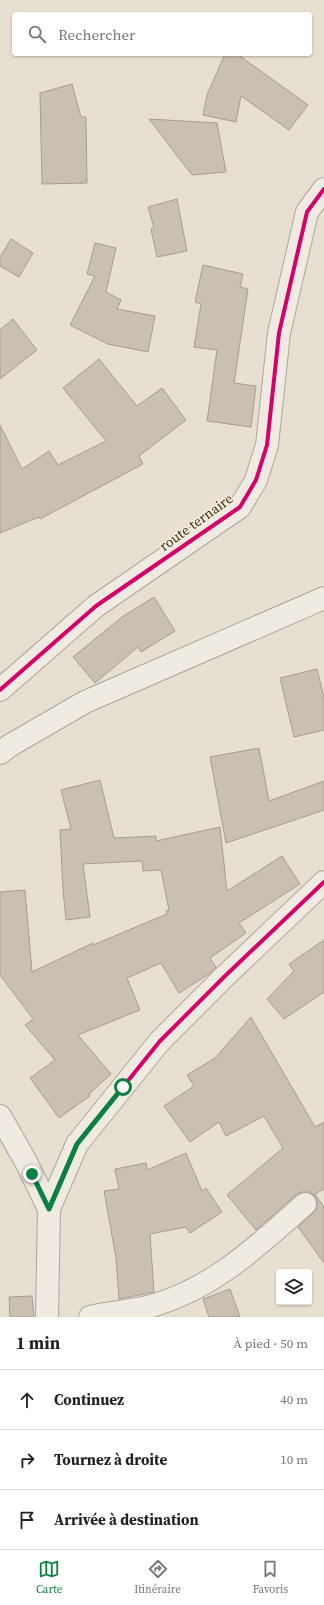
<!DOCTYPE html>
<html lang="fr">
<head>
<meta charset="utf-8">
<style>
  body { margin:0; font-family:"Source Serif 4",serif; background:#f2f2f2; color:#222 }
  .controls { position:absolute; right:12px; bottom:12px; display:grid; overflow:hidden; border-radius:4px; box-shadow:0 1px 3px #0004 }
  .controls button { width:36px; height:36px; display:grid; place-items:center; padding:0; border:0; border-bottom:1px solid #e0e0e0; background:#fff; color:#222; font:20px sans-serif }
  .stop { position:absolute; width:12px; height:12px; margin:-9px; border:3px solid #0b8043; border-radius:50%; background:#fff }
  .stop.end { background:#0b8043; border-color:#fff; box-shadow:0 1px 4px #0008 }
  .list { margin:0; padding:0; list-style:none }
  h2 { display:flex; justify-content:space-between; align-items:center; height:52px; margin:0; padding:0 16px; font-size:17px }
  h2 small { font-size:13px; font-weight:400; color:#767676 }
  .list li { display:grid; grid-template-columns:26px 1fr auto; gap:12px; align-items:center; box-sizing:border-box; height:60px; padding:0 16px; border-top:1px solid #e0e0e0 }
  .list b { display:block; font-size:15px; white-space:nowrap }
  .list em { font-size:13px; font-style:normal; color:#767676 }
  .icon { flex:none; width:22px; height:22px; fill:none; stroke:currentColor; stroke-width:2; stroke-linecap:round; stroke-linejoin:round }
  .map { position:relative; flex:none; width:324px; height:1317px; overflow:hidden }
  .search { position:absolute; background:#fff; box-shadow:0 1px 3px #0004; left:12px; right:12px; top:12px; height:44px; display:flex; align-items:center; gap:10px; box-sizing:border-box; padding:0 14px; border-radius:4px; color:#767676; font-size:15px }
  .sheet { height:232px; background:#fff }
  nav { display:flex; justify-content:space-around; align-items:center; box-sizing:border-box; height:56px; border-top:1px solid #e0e0e0; background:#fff; font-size:11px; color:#767676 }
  nav a { display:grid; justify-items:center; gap:2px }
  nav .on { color:#0b8043 }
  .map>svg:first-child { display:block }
</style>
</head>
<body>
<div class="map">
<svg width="324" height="1317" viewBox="0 0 324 1317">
  <rect width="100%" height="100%" fill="#e7e0d1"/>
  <path fill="#cbbfb2" stroke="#a89c90" d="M 225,54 L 237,54 L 308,105 L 289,130 L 241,96 L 236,122 L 203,115 L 207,95 Z
    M 72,84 L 81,117 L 86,117 L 87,183 L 42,184 L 40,93 Z
    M 149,119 L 217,123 L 226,172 L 192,175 Z
    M 177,199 L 187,251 L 157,257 L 151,229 L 154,228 L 148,207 Z
    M 11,239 L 33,253 L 19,277 L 0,266 L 0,257 Z
    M 95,243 L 116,248 L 106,292 L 121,300 L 117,309 L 155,316 L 148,352 L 108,344 L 70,325 L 95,276 L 87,274 Z
    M 203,265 L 243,274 L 240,287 L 248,289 L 234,383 L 256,386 L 251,427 L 207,421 L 217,350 L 194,347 L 201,304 L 195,302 Z
    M 13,319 L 37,350 L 0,379 L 0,330 Z
    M 99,359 L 137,406 L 162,388 L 186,420 L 139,456 L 143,464 L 40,519 L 39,517 L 0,533 L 0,425 L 22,469 L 49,451 L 58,465 L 106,441 L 63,388 Z
    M 154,597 L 175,631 L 141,652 L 138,647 L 95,683 L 73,657 L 122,617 Z
    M 317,669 L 324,698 L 324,730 L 294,737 L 280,678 Z
    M 259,748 L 269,801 L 324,781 L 324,810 L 226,843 L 210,757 Z
    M 100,780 L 114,838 L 156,836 L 156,841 L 220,827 L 227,891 L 282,856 L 300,884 L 239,923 L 246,933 L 210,958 L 216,967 L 209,974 L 179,993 L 161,963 L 127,978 L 140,1010 L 78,1035 L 111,1074 L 89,1094 L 90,1096 L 59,1118 L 30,1078 L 55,1060 L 25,1025 L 33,1019 L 0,975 L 0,892 L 25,890 L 32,972 L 93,943 L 93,945 L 167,914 L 166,911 L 169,910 L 161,870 L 143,871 L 142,861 L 83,864 L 90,917 L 66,920 L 63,890 L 60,830 L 71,829 L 61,790 Z
    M 324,940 L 324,992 L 284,1019 L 267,999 L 294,971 L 289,964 Z
    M 251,1017 L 315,1127 L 324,1122 L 324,1189 L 315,1194 L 324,1207 L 324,1263 L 298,1227 L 313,1213 L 317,1208 L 317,1201 L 314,1195 L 309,1192 L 302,1192 L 297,1194 L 256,1230 L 227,1195 L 283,1148 L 264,1116 L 226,1136 L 219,1122 L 190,1142 L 164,1106 L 194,1086 L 187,1075 L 215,1058 Z
    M 186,1153 L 202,1191 L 206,1188 L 222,1212 L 190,1233 L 186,1227 L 150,1234 L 154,1292 L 119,1299 L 116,1258 L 104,1191 L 119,1189 L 115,1169 L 146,1163 L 147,1170 Z
    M 230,1289 L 240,1317 L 209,1317 L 203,1299 Z
    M 32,1296 L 34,1317 L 10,1317 L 9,1297 Z"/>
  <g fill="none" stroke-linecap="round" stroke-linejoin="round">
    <defs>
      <path id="minor" d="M 0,690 L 96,606 L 240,507 L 256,480 L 267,445 L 279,333 L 307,212 L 324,189
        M 0,753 L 9,746 L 85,702 L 324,598
        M 0,1116 L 26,1162 L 49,1209 L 47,1317
        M 49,1209 L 77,1144 L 160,1041 L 224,977 L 324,882
        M 90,1317 C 111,1312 134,1311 155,1305 C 217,1286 258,1245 305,1204"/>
    </defs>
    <use href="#minor" stroke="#ada599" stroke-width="24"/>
    <use href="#minor" stroke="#efebe3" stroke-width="22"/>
    <defs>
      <path id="cycleway" d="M 0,690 L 96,606 L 240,507 L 256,480 L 267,445 L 279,333 L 307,212 L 324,189
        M 49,1209 L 77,1144 L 160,1041 L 224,977 L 324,882"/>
    </defs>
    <use href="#cycleway" stroke="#f7eed8" stroke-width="6"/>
    <use href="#cycleway" stroke="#d6006c" stroke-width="4"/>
  </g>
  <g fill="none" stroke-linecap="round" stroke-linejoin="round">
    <path stroke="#0b8043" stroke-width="5" d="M 32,1174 L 49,1209 L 77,1144 L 123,1087"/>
  </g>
  <g text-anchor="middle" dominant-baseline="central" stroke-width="3" stroke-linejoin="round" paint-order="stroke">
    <g font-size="14" fill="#3d2e20" stroke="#f7eed8">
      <text transform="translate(196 522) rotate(-36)">route ternaire</text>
    </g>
  </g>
</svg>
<div class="controls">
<button><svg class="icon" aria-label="layers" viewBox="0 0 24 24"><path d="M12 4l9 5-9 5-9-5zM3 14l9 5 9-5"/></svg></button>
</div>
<div class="stop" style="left:123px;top:1087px"></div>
<div class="stop end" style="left:32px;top:1174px"></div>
<div class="search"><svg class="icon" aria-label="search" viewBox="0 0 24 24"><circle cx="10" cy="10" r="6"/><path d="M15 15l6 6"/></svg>Rechercher</div>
</div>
<section class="sheet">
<h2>1 min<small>À pied · 50 m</small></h2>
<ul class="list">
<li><svg class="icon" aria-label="ahead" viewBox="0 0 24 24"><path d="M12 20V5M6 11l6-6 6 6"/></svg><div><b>Continuez</b></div><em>40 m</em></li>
<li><svg class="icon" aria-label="right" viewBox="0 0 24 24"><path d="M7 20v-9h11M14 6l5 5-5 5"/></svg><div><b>Tournez à droite</b></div><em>10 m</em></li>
<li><svg class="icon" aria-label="arrive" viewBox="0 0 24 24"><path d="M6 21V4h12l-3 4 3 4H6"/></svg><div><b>Arrivée à destination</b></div></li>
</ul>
</section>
<nav>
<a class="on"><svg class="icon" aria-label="map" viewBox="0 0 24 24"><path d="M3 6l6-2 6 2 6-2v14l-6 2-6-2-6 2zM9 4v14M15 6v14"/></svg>Carte</a>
<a><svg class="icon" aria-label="directions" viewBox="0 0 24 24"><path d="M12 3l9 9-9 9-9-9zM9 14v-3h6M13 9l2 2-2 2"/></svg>Itinéraire</a>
<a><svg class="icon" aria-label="saved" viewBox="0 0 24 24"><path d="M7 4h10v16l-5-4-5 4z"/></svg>Favoris</a>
</nav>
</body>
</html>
